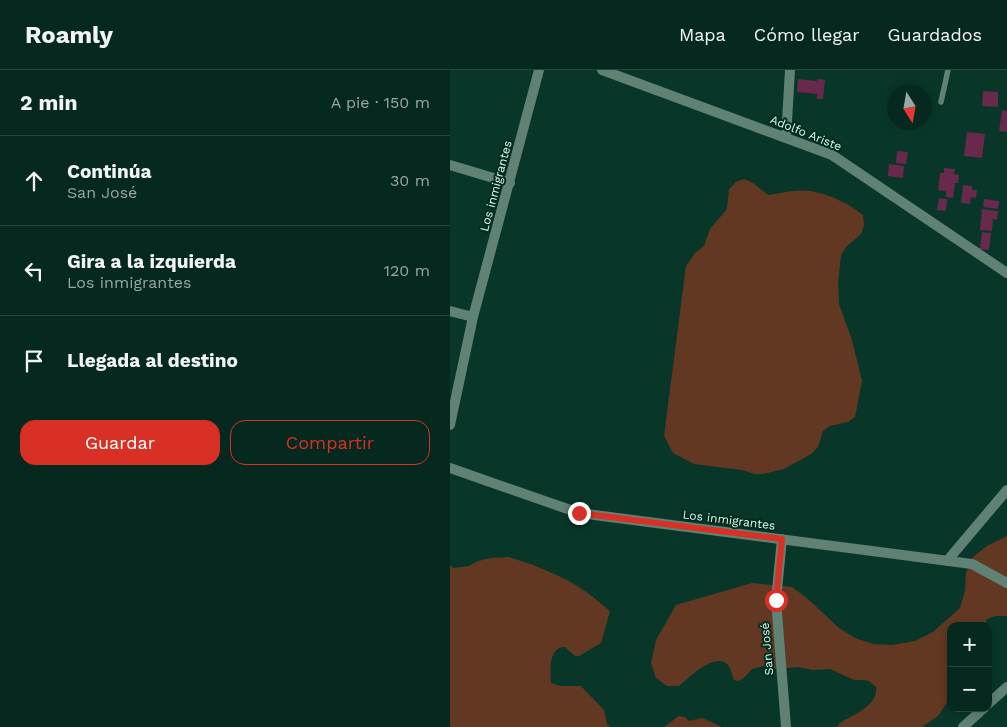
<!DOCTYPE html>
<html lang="es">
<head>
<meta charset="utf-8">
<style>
  body { margin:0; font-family:"Work Sans",sans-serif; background:#14352c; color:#f1f3f6 }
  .controls { position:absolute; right:15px; bottom:15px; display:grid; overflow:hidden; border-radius:10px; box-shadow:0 2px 8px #0003 }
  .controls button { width:45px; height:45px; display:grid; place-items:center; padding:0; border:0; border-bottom:1px solid #27453d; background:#06291f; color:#f1f3f6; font:25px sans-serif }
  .compass { position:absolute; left:437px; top:15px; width:45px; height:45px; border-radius:50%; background:#06291f; box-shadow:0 2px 8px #0003; rotate:169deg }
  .stop { position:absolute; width:15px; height:15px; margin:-11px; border:4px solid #d93025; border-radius:50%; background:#fff }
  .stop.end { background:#d93025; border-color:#fff; box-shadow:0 1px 5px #0008 }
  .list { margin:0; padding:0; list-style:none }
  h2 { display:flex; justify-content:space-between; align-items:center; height:65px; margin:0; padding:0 20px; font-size:21px }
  h2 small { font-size:16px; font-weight:400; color:#98a6a4 }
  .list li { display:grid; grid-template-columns:32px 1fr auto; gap:15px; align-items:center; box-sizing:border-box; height:90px; padding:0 20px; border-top:1px solid #27453d }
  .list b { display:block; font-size:19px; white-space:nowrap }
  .list p { margin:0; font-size:16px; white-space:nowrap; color:#98a6a4 }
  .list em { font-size:16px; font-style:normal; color:#98a6a4 }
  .actions { display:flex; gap:10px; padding:15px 20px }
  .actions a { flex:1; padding:11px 0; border:1px solid #d93025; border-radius:15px; text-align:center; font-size:18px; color:#d93025 }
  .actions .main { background:#d93025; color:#fff }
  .icon { flex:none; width:28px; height:28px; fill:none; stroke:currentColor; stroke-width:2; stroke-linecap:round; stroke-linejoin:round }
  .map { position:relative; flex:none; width:557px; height:657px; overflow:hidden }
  header { display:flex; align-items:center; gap:30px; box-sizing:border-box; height:70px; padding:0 25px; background:#06291f; border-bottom:1px solid #27453d }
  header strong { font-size:24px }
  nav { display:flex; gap:28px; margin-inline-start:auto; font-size:18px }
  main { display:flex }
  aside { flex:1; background:#06291f }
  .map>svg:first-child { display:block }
</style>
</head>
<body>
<header>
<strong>Roamly</strong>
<nav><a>Mapa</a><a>Cómo llegar</a><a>Guardados</a></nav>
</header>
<main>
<aside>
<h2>2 min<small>A pie · 150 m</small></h2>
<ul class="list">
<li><svg class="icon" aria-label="ahead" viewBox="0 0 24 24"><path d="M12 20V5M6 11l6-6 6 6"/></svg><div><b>Continúa</b><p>San José</p></div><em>30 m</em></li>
<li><svg class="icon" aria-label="left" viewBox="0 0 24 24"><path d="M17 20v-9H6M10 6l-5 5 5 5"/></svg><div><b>Gira a la izquierda</b><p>Los inmigrantes</p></div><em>120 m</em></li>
<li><svg class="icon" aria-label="arrive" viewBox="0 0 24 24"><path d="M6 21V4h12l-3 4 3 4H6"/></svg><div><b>Llegada al destino</b></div></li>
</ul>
<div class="actions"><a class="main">Guardar</a><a>Compartir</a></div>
</aside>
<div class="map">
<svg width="557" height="657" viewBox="0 0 557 657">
  <rect width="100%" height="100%" fill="#083729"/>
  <path fill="#623822" d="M 294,109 L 303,113 L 318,125 C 331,123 347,119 360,121 C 379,124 398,133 413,145 L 414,155 L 411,164 L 396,177 L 391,185 L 388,214 L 389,234 L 402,270 L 412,311 L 405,347 L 398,352 L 380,356 L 373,361 L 368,377 L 361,384 L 334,399 L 313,404 L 305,404 L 292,400 L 244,394 L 223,383 L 214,366 L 236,196 L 245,183 L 254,176 L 260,159 L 277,139 L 279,119 L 286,112 Z
    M 557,466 L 557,546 L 546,546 L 537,549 L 534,556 L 501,556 L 501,626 L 488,646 L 472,657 L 387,657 L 390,653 C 404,644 428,636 426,617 L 419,611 L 414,610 L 404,610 L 380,599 L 362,600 L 349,597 L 326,599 L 313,596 L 302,599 L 293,609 L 288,611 L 284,610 C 282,605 281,599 278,595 C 265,581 239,608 229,616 L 217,616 L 206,608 L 201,593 L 206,570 L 226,535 L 302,513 L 342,517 L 358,529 L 389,558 L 405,568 L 423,574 L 442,575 L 465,571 L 483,562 L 510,538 L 515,521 L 516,503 L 523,487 L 537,476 Z
    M 59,487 C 85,495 113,506 135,521 C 144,527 152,535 160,541 L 151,573 L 129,586 L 125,586 L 115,577 C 98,577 100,602 101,613 L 110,616 L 131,616 L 154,640 L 157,654 L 160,657 L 0,657 L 0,495 L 3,498 L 19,496 L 28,491 L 41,488 Z
    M 229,646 L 235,647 L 239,651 L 252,648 L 272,657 L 214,657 Z"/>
  <path fill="#68294c" d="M 348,9 L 367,11 L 367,9 L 375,10 L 373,29 L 367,29 L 367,24 L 347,22 Z
    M 533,21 L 548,22 L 548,37 L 532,36 Z
    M 552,40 L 557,41 L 557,62 L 549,61 Z
    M 517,62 L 535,64 L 532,88 L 514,86 Z
    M 447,81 L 458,82 L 456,94 L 446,93 Z
    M 439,94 L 454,96 L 453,108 L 438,106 Z
    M 494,98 L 505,99 L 504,104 L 509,105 L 508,113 L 505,113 L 503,128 L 496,127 L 496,121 L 488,120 L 490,103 L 494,103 Z
    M 513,115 L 522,116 L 522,120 L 527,120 L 526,128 L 521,127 L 520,134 L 511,133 Z
    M 489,128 L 497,129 L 496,141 L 487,140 Z
    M 534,129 L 549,131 L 548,139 L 533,137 Z
    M 532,139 L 548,141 L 547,150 L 543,149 L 542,161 L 530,160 Z
    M 532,162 L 541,163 L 539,180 L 530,179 Z"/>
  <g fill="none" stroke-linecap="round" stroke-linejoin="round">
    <path stroke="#5f8274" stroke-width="5.5" d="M 491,32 L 498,0"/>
    <path stroke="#5f8274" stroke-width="10" d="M 152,0 L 382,85 L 557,203
      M 336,68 L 340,0
      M 0,95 L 60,113
      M 0,241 L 23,247
      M 0,355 L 23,247 L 89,0
      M 0,398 L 129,443 L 522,494 L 557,513
      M 332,469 L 326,530 L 336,657
      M 497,491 L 557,420
      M 538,634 L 557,617
      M 513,657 L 534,638"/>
  </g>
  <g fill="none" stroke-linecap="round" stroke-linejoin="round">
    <path stroke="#d93025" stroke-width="6" d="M 129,443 L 332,469 L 326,530"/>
  </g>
  <g text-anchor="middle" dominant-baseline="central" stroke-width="4" stroke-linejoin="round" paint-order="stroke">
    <g font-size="12" fill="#e0f8ee" stroke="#002d1f">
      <text transform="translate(356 63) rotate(22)">Adolfo Ariste</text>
      <text transform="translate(46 116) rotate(-75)">Los inmigrantes</text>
      <text transform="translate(279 450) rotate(7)">Los inmigrantes</text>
      <text transform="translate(317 579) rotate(-95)">San José</text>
    </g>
  </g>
</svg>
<div class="controls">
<button>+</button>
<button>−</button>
</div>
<svg class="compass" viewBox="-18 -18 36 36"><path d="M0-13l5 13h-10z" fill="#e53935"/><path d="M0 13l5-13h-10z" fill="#98a6a4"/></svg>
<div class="stop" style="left:326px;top:530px"></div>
<div class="stop end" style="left:129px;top:443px"></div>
</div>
</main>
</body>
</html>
